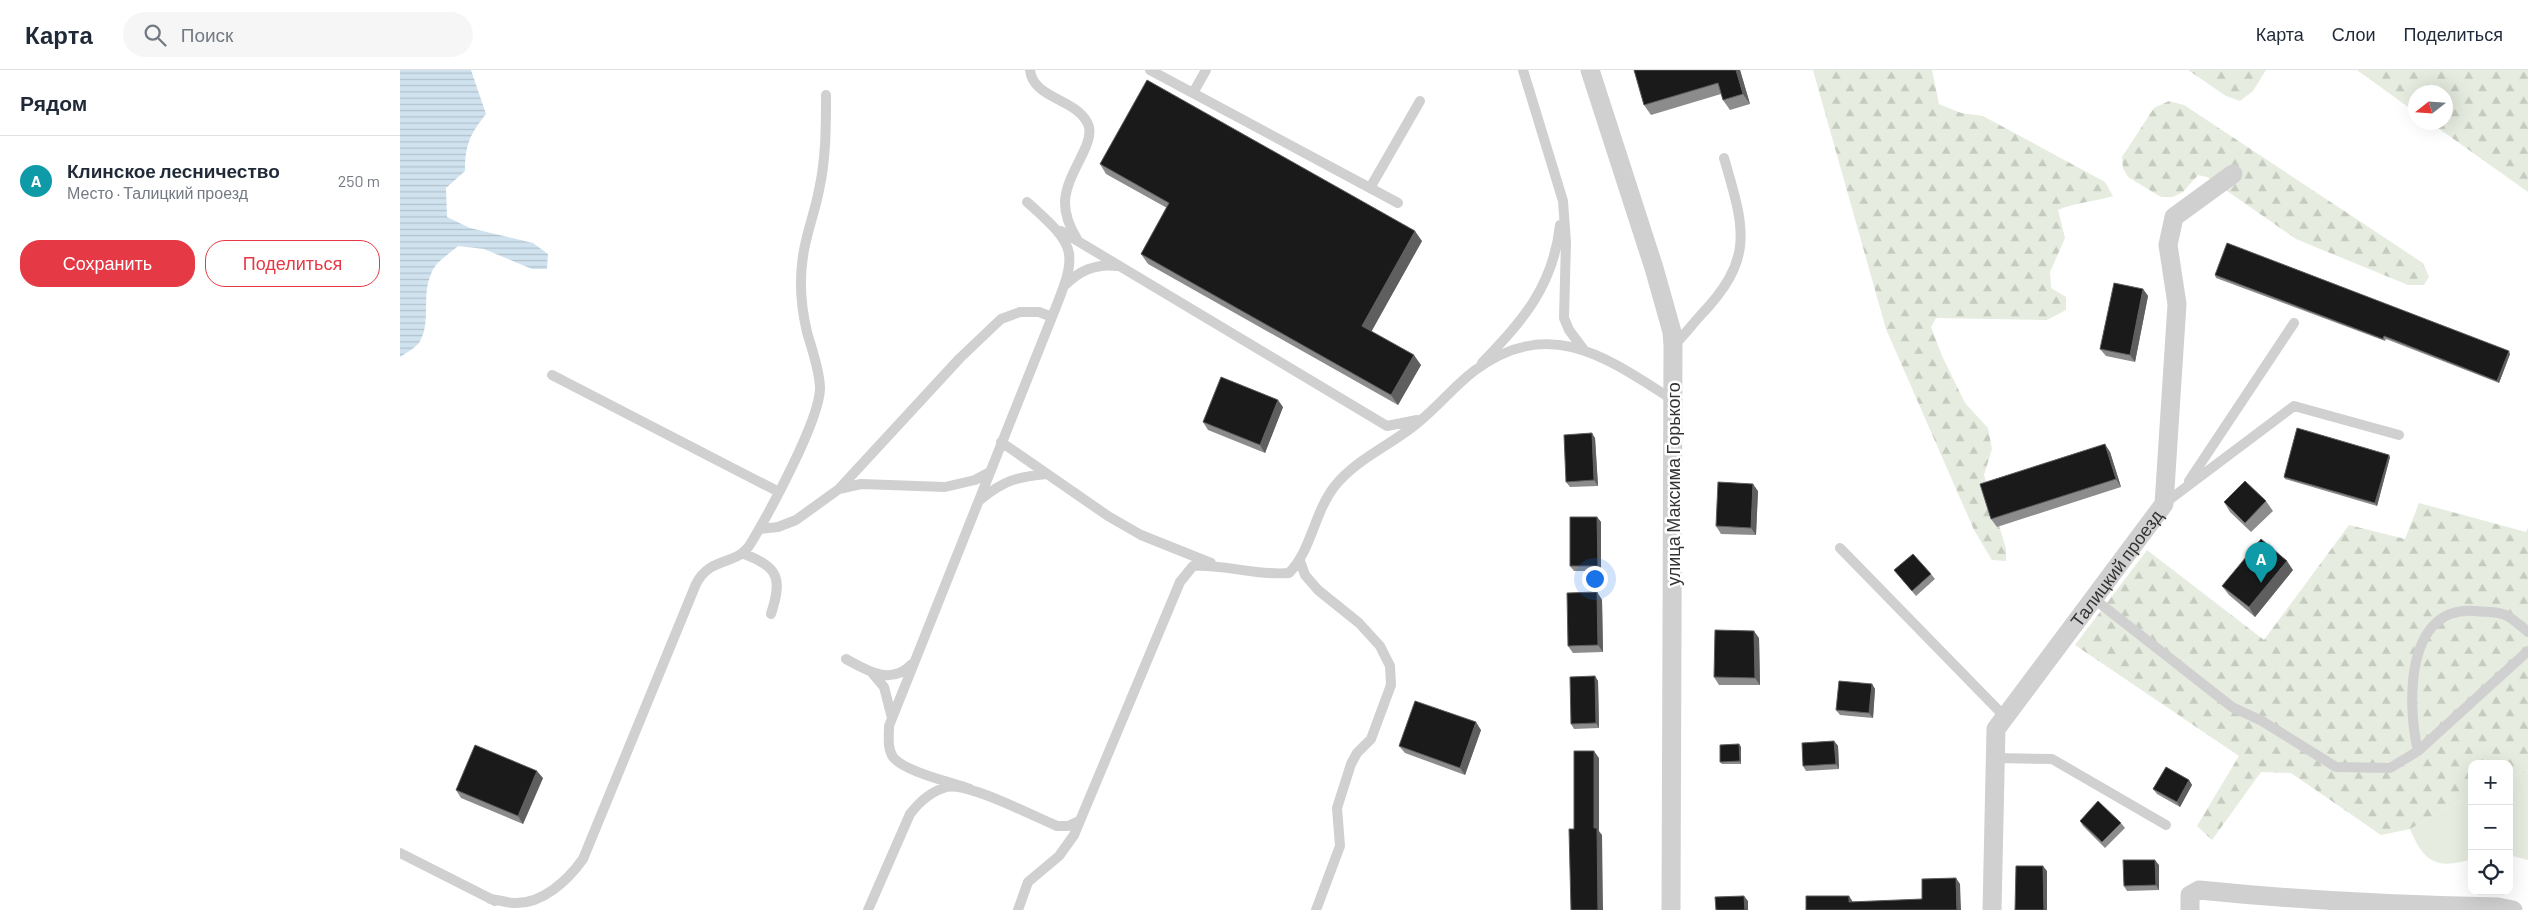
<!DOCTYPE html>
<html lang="ru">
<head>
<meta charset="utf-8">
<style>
  body { margin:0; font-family:Barlow,sans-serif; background:#f6f6f7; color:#1f2937 }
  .controls { position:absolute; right:15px; bottom:15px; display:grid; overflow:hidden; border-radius:10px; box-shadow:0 5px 20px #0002 }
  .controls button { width:45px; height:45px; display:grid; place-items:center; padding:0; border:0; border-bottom:1px solid #e0e1e3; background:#fff; color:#1f2937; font:25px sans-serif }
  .compass { position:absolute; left:2008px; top:15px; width:45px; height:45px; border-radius:50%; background:#fff; box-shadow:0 5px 20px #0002; rotate:253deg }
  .you { position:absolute; left:1194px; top:508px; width:18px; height:18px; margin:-12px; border:4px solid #fff; border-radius:50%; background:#1a73e8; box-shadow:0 0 0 8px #1a73e833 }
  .badge { display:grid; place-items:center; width:32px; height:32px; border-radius:50%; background:#e63946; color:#fff; font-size:16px; font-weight:700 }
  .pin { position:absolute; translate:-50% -41px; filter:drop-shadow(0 1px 2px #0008) }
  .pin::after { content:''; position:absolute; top:26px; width:18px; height:15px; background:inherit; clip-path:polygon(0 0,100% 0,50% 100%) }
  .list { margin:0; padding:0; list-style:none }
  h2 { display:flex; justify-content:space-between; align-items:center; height:65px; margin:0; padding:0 20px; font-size:21px }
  h2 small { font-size:16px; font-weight:400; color:#747a83 }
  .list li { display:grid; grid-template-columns:32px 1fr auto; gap:15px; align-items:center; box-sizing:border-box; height:90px; padding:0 20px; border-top:1px solid #e0e1e3 }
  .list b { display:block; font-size:19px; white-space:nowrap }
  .list p { margin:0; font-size:16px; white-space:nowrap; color:#747a83 }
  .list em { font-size:16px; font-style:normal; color:#747a83 }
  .actions { display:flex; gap:10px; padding:15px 20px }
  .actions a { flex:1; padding:11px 0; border:1px solid #e63946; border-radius:20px; text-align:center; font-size:18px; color:#e63946 }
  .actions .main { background:#e63946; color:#fff }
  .icon { flex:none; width:28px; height:28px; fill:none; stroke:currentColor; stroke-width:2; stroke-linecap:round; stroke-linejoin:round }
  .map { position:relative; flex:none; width:2128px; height:840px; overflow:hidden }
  header { display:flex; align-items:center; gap:30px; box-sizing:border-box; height:70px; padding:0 25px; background:#fff; border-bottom:1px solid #e0e1e3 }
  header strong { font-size:24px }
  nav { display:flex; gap:28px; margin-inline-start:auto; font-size:18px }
  .search { width:350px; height:45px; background:#f6f6f7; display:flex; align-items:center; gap:12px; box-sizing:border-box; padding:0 18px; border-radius:28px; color:#747a83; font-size:19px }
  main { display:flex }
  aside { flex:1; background:#fff }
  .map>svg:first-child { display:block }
</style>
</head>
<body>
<header>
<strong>Карта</strong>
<div class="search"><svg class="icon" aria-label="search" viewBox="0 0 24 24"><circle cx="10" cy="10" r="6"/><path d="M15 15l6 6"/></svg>Поиск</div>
<nav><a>Карта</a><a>Слои</a><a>Поделиться</a></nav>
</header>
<main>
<aside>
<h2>Рядом<small></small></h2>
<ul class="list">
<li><span class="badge" style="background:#0f9aa8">A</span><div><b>Клинское лесничество</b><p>Место · Талицкий проезд</p></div><em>250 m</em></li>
</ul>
<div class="actions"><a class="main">Сохранить</a><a>Поделиться</a></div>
</aside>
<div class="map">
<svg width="2128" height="840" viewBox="0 0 2128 840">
  <defs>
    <pattern id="forest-firs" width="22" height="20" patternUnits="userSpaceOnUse" patternTransform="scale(1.25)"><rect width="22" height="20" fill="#e6ecdf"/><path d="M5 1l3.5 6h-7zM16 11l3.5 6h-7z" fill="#c6cbc0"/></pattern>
    <pattern id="water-rules" width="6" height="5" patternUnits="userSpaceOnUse" patternTransform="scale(1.25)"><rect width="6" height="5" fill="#cfe2ee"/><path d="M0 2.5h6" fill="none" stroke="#b2c2cd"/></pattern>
  </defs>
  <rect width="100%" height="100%" fill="#fff"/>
  <path fill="#e6ecdf" d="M 2128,701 L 2128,790 L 2109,785 L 2109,708 Z
    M 2072,724 L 2072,789 C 2036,800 2024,792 2010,759 Z"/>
  <path fill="url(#forest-firs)" d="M 1413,0 L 1532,0 L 1539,34 L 1561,43 L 1583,46 L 1705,112 L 1713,126 C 1694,132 1676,132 1658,140 L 1665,168 L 1650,202 L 1651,218 L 1666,227 L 1666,240 L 1647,250 L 1536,248 L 1531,257 L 1542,286 L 1565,333 L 1588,358 L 1592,379 L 1584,405 L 1606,479 L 1606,491 L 1592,490 L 1574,460 L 1486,259 Z
    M 1788,0 L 1866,0 L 1853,21 L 1840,31 L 1826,26 Z
    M 1957,0 L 2128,0 L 2128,122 L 2031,53 L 2046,52 L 2046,22 L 2016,22 L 2015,42 Z
    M 1769,31 L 1784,35 L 2023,193 L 2029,207 L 2024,215 L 2008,215 L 1896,169 L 1807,107 L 1798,105 L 1783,122 L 1773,127 L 1761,127 L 1728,107 L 1723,98 L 1722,87 L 1754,38 Z
    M 2019,433 L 2126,462 L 2128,458 L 2128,701 L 2109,708 L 2109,694 L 2072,694 L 2072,724 L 2010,759 L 1981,765 L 1891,703 L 1861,702 L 1812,770 L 1797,756 L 1839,686 L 1675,575 L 1747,480 L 1864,570 L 1949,455 L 2005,469 Z"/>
  <path fill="url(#water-rules)" d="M 0,0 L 71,0 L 86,44 C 70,64 65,75 65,101 L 46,118 L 47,147 L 70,158 L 133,173 L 148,184 L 147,199 L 132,199 L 84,179 L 58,176 C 49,184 35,192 31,204 C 21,226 32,252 19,273 C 15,278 6,283 0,287 Z"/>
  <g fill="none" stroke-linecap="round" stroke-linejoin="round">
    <path stroke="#d0d0d0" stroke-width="10" d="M 630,0 C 633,30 681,29 689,57 C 691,66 687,75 683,83 C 667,116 655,133 677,169
      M 750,0 L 998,133
      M 1123,0 L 1163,131 L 1166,172 L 1164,248 L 1169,260 L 1184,280
      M 793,23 L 806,0
      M 970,118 L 1020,31
      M 661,161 L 987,356 L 1017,350
      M 664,216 C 679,201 695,193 718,196
      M 1273,276 C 1283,267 1290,257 1299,247 C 1355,189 1345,160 1324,88
      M 1082,293 C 1123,250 1153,217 1160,155
      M 152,305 L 379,422
      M 601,372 L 708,446 L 741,465 L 811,493
      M 1789,411 L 1894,253
      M 439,419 L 560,288 L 601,249 L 620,242 L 639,242 L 652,247
      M 580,430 C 604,410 617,407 647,404
      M 1765,433 L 1894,336 L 1999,365
      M 359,459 L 378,457 L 396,450 L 439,419 L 461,414 L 545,417 L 575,410 L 590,402
      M 1440,478 L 1605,647
      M 344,484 C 380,497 382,510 371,544
      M 900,491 L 905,505 L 918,520 L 959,553 L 980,576 L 990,596 L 991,615 L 971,669 L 957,683 L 951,694 L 937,738 L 940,776 L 916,840
      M 1693,528 L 1832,637 L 1862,651 L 1936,697 L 1990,698 L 2018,681 L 2128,581
      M 446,589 C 468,601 491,616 512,594
      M 473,604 L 484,617 L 492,648
      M 2018,681 C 2007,635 2005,536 2074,541 C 2106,543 2104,541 2128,562
      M 1595,688 L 1652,689 L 1766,755
      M 570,719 C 551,712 505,702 493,687 C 487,678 489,666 489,656 L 652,247 C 678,182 679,178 627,132
      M 0,783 L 95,831
      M 90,829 C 98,830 105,832 113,833 C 142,835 168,810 183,789 L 296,514 C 311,485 337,497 351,473 C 369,443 421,348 420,317 C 419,298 412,280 407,262 C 401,237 399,212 403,186 C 406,164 415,142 419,120 C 426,89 426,57 426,25
      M 468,840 L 510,744 C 520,731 531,721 547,717 C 568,712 635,747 657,756 L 668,756 L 679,751
      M 618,840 L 628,812 L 659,786 L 674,765 L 780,512 L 793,496 C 825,494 856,506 889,503 C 912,479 914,443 934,417 C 955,390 989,376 1015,355 C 1036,339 1053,317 1074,301 C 1149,245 1206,287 1273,330"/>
    <g stroke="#d0d0d0" stroke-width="19">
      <path d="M 1190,0 L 1254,198 L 1272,262 L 1273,276 L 1271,840"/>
      <path id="s1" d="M 1592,840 L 1596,659 L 1764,434 L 1777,234 L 1768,175 L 1774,147 L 1833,104"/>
      <path d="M 1790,840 L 1790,825 L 1799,820 C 1898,830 1998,835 2098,837 L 2113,840"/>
    </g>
  </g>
  <path fill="#8c8c8c" d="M 1234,0 L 1340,0 L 1350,34 L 1330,40 L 1323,30 L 1321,24 L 1251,45 L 1244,35 Z
    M 700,94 L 1022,171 L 971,261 L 1021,295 L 998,335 L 748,194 L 741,184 L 767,138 L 706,104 Z
    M 1815,205 L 2110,284 L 2099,313 L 1986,269 L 1985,271 L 1816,208 Z
    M 1743,219 L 1748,226 L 1735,292 L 1706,286 L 1700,279 Z
    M 883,337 L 865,383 L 808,360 L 803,352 Z
    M 1195,368 L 1198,416 L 1170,417 L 1166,412 Z
    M 1710,382 L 1721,417 L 1597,457 L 1591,449 Z
    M 1990,387 L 1977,436 L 1885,409 L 1884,407 Z
    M 1358,421 L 1356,465 L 1321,464 L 1316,456 Z
    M 1866,431 L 1873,441 L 1851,462 L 1830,442 L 1824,432 Z
    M 1197,447 L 1201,452 L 1201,501 L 1174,501 L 1170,496 Z
    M 1494,500 L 1531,504 L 1535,509 L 1516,526 Z
    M 1893,500 L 1855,547 L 1829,525 L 1822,516 Z
    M 1197,522 L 1202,530 L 1203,582 L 1173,583 L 1168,576 Z
    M 1359,568 L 1360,615 L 1319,615 L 1314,607 Z
    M 1195,606 L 1198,611 L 1199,658 L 1174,659 L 1171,654 Z
    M 1472,614 L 1475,619 L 1473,648 L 1440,645 L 1436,640 Z
    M 1081,660 L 1065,705 L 1005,683 L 999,676 Z
    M 1434,671 L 1438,676 L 1439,699 L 1406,701 L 1403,696 Z
    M 1339,674 L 1341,677 L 1341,694 L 1322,694 L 1320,692 Z
    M 143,708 L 123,754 L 61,728 L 56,720 Z
    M 1789,710 L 1792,715 L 1780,737 L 1757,724 L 1753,719 Z
    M 1680,751 L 1721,753 L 1725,758 L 1705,778 L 1683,756 Z
    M 1759,795 L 1759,820 L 1727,821 L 1724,816 Z"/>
  <path fill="#5f5f5f" d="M 1336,0 L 1340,0 L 1350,34 L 1343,24 Z
    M 1015,161 L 1022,171 L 969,266 L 962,256 Z
    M 1743,219 L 1748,226 L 1735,292 L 1730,285 Z
    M 2109,281 L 2110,284 L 2099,313 L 2097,311 Z
    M 1014,285 L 1021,295 L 998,335 L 991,325 Z
    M 878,330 L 883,337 L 865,383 L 860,375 Z
    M 1192,363 L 1195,368 L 1198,416 L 1194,410 Z
    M 1705,374 L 1710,382 L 1721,417 L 1716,409 Z
    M 1989,385 L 1990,387 L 1977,436 L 1975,433 Z
    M 1353,414 L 1358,421 L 1356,465 L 1351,458 Z
    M 1197,447 L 1201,452 L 1201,501 L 1198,496 Z
    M 1887,491 L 1893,500 L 1855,547 L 1849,537 Z
    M 1197,522 L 1202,530 L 1203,582 L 1198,575 Z
    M 1354,561 L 1359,568 L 1360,615 L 1355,608 Z
    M 1195,606 L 1198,611 L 1199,658 L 1196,653 Z
    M 1472,614 L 1475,619 L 1473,648 L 1469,643 Z
    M 1076,652 L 1081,660 L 1065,705 L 1060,698 Z
    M 1434,671 L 1438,676 L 1439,699 L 1436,694 Z
    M 1339,674 L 1341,677 L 1341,694 L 1340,691 Z
    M 1194,681 L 1199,688 L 1199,761 L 1202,765 L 1203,840 L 1198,840 L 1194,758 Z
    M 137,701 L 143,708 L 123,754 L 118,746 Z
    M 1789,710 L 1792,715 L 1780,737 L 1777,732 Z
    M 1755,790 L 1759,795 L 1759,820 L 1756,815 Z
    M 1643,796 L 1647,801 L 1647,840 L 1644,840 Z
    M 1556,808 L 1560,814 L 1561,840 L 1557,840 Z
    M 1344,826 L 1348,831 L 1348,840 L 1345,840 Z
    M 1449,826 L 1453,832 L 1449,832 Z"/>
  <path fill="#1a1a1a" stroke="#5f5f5f" d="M 1234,0 L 1336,0 L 1343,24 L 1323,30 L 1318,13 L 1244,35 Z
    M 747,10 L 1015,161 L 962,256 L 1014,285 L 991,325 L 741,184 L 769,133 L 700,94 Z
    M 1827,173 L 2109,281 L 2097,311 L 1984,266 L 1983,269 L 1815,205 Z
    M 1714,213 L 1743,219 L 1730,285 L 1700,279 Z
    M 821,307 L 878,330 L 860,375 L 803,352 Z
    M 1897,358 L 1989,385 L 1975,433 L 1884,407 Z
    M 1192,363 L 1194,410 L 1166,412 L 1164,365 Z
    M 1705,374 L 1716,409 L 1591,449 L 1580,414 Z
    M 1845,411 L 1866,431 L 1845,453 L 1824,432 Z
    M 1318,412 L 1353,414 L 1351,458 L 1316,456 Z
    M 1170,447 L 1197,447 L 1198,496 L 1170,496 Z
    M 1861,469 L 1887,491 L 1849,537 L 1822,516 Z
    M 1513,484 L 1531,504 L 1512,521 L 1494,500 Z
    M 1197,522 L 1198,575 L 1168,576 L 1167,523 Z
    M 1315,560 L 1354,561 L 1355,608 L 1314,607 Z
    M 1195,606 L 1196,653 L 1171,654 L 1170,607 Z
    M 1439,611 L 1472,614 L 1469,643 L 1436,640 Z
    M 1015,631 L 1076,652 L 1060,698 L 999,676 Z
    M 1434,671 L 1436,694 L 1403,696 L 1402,673 Z
    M 1339,674 L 1340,691 L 1320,692 L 1320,675 Z
    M 75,675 L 137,701 L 118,746 L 56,720 Z
    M 1174,681 L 1194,681 L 1194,758 L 1197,758 L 1198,840 L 1171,840 L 1169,759 L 1174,759 Z
    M 1766,697 L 1789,710 L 1777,732 L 1753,719 Z
    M 1698,731 L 1721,753 L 1702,772 L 1680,751 Z
    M 1723,790 L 1755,790 L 1756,815 L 1724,816 Z
    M 1616,796 L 1643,796 L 1644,840 L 1615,840 Z
    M 1556,808 L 1557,840 L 1406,840 L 1406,826 L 1449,826 L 1449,832 L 1522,829 L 1522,809 Z
    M 1344,826 L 1345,840 L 1316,840 L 1315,827 Z"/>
  <g text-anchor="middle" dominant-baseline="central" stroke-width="5" stroke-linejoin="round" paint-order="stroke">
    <g font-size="18" fill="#333" stroke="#fff">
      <text transform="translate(1273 414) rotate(-90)">улица Максима Горького</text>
      <text stroke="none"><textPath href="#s1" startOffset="382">Талицкий проезд</textPath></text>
    </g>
  </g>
</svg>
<div class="controls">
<button>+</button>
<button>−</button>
<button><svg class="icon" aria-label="locate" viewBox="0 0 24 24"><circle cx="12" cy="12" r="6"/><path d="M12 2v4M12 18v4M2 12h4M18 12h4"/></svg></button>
</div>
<svg class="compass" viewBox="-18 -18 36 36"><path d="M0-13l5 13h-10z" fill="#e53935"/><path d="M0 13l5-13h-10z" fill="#747a83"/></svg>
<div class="you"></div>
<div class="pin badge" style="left:1861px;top:513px;background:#0f9aa8">A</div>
</div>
</main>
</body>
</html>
